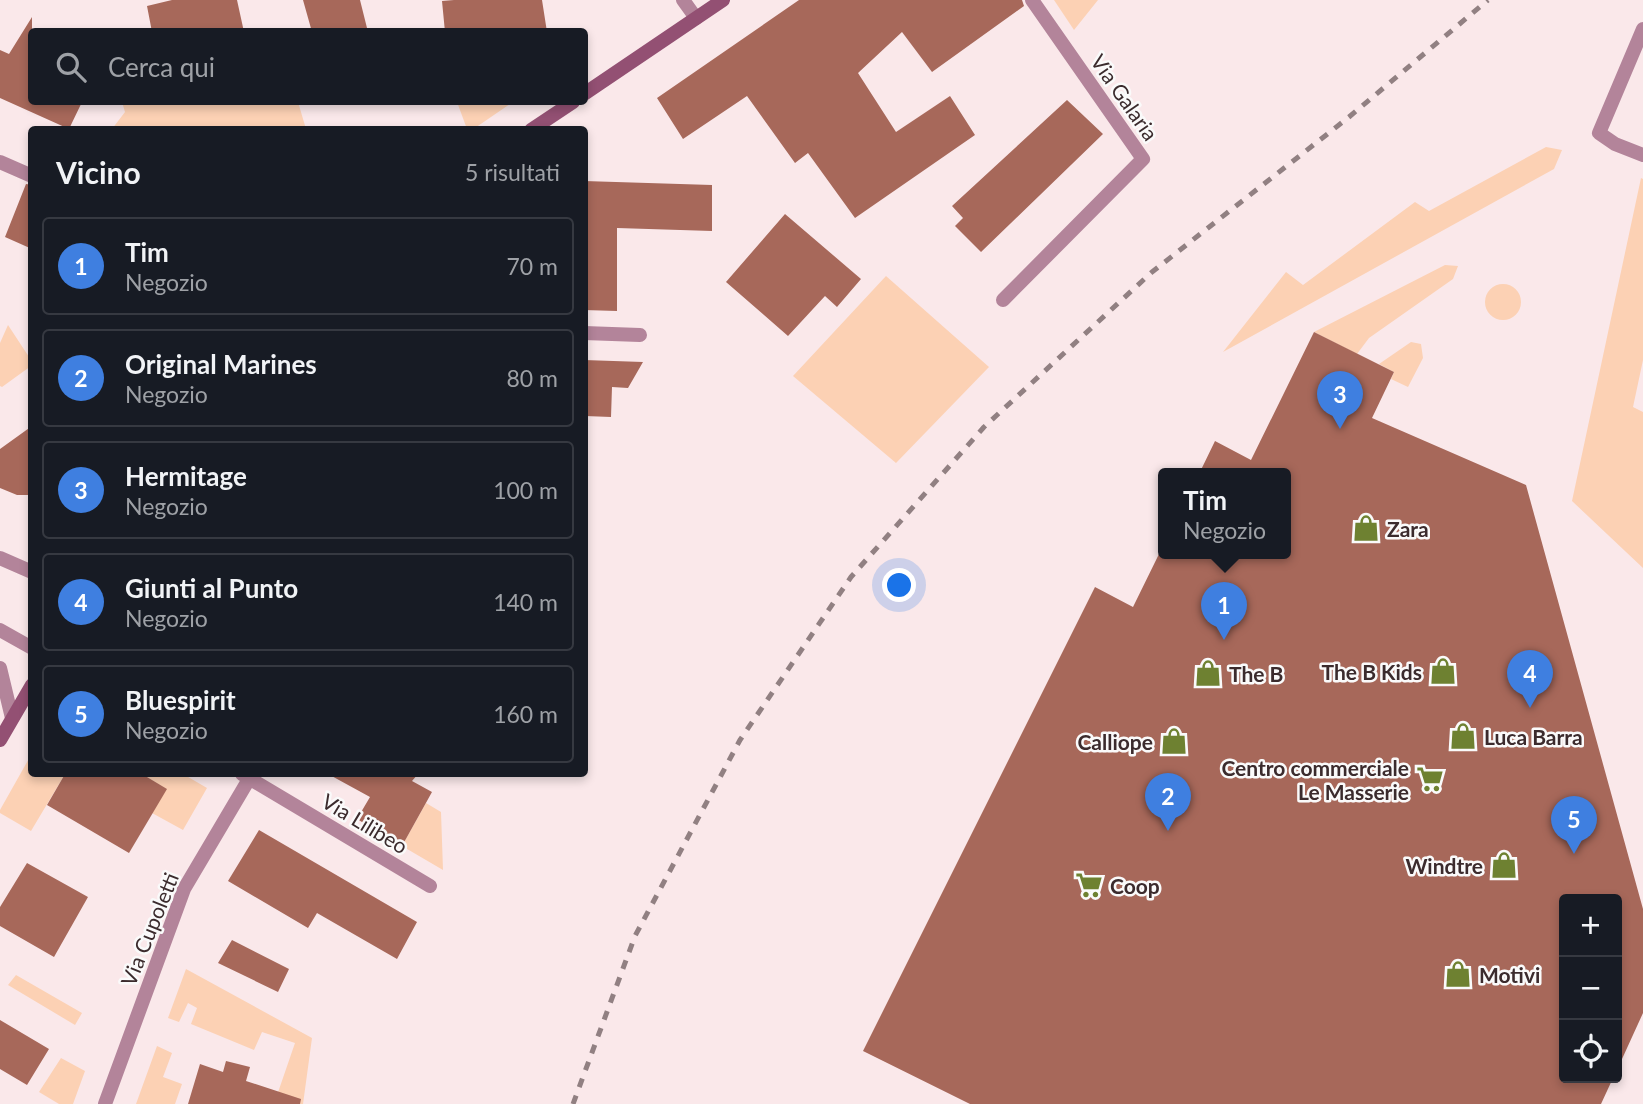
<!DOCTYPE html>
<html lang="it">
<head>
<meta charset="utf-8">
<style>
  body { margin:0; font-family:Lato,sans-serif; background:#20242c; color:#f1f3f6 }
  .controls { position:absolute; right:21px; bottom:21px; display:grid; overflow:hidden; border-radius:7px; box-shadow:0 4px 10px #0003 }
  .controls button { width:63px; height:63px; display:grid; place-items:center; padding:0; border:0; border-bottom:2px solid #363941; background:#171b24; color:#f1f3f6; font:35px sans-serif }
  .you { position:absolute; left:900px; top:586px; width:24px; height:24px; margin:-18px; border:5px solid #fff; border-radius:50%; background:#1a73e8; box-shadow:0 0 0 10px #1a73e833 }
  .badge { display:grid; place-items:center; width:46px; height:46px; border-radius:50%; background:#0f766e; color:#fff; font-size:23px; font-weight:700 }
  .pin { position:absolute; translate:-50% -58px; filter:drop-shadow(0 2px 4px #0008) }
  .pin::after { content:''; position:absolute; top:37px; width:24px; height:21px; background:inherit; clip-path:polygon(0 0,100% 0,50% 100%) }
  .popup { position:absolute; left:1158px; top:468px; width:133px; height:91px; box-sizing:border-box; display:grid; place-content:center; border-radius:7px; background:#171b24; filter:drop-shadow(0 2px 5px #0005); font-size:23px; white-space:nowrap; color:#9ea1a6 }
  .popup b { font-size:26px; color:#f1f3f6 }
  .popup::after { content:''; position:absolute; left:50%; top:100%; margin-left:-14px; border:14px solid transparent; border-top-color:#171b24 }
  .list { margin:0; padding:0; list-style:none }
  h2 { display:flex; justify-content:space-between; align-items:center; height:91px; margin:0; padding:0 28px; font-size:30px }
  h2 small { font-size:23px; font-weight:400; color:#9ea1a6 }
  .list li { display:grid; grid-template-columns:46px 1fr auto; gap:21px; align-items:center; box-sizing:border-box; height:98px; margin:0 14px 14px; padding:0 14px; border:2px solid #363941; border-radius:7px }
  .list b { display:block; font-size:26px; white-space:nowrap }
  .list p { margin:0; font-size:23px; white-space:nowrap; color:#9ea1a6 }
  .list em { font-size:23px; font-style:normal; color:#9ea1a6 }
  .icon { flex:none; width:38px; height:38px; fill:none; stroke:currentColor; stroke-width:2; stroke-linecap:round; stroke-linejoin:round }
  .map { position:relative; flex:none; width:1643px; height:1104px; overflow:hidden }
  .search { position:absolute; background:#171b24; box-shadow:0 4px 10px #0003; left:28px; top:28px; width:560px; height:77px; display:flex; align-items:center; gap:18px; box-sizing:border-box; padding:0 24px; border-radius:7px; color:#9ea1a6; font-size:26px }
  .panel { position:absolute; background:#171b24; box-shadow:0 4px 10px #0003; left:28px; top:126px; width:560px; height:651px; border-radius:7px }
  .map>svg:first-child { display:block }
</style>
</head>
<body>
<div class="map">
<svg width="1643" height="1104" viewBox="0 0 1643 1104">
  <rect width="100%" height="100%" fill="#fae8ea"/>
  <path fill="#fcd1b4" d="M 1054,0 L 1098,0 L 1074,30 Z
    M 122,102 L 298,102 L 306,129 L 112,129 L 125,112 Z
    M 457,102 L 513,102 L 472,130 L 467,129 Z
    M 1546,147 L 1562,150 L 1554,169 L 1223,352 L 1286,272 L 1303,285 L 1415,202 L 1429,211 Z
    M 1641,178 L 1643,179 L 1643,360 L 1633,407 L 1643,412 L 1643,568 L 1572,501 Z
    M 1445,265 L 1458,266 L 1453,279 L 1369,338 L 1357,354 L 1314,332 Z
    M 886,276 L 989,367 L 896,463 L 793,376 Z
    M1485 302a18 18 0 1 1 36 0a18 18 0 1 1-36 0Z
    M 8,325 L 31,360 L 31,366 L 2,387 L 0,386 L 0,343 Z
    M 1411,342 L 1421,344 L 1423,358 L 1408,387 L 1391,379 L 1394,372 L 1379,364 Z
    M 31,755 L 32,774 L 65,774 L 31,831 L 0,813 L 0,810 Z
    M 142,774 L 183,774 L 207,788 L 183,830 L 152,813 L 166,789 Z
    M 426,803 L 441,812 L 443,870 L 402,846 Z
    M 186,969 L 312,1038 L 303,1104 L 274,1104 L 295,1043 L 262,1032 L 254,1050 L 191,1024 L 197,1008 L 188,1003 L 179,1022 L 168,1018 Z
    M 16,975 L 82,1013 L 75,1025 L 8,985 Z
    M 157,1046 L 172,1053 L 163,1077 L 182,1084 L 175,1104 L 136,1104 Z
    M 61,1058 L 85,1071 L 73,1104 L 59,1104 L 39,1092 Z"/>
  <path fill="#a7685a" d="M 172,0 L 237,0 L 244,32 L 152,32 L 147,6 Z
    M 303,0 L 360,0 L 368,32 L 312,32 Z
    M 454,0 L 542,0 L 547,32 L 445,32 L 442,1 Z
    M 799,0 L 1022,0 L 1024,6 L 932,72 L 902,32 L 858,73 L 896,132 L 950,96 L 975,135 L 855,218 L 808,153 L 795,163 L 747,96 L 683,139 L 657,98 Z
    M 32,17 L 32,102 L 82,102 L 69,129 L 0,98 L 0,50 L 9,54 Z
    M 1067,100 L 1103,134 L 981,252 L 955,226 L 963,218 L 952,206 Z
    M 584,181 L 712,185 L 712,231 L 617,228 L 617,311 L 584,310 Z
    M 26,184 L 32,185 L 32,249 L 5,237 Z
    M 785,214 L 861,279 L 837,307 L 825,296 L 788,336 L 726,282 Z
    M 1314,332 L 1394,372 L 1372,418 L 1526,485 L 1643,909 L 1643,1013 L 1617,1070 L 1617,899 L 1564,899 L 1564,1078 L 1613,1078 L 1601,1104 L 970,1104 L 863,1051 L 1095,587 L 1133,607 L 1159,554 L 1285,554 L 1285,474 L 1199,474 L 1215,441 L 1251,460 Z
    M 584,360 L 643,362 L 628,388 L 612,387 L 611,417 L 585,416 Z
    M 32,426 L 32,495 L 17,495 L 0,488 L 0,449 Z
    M 65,774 L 142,774 L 167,789 L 129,853 L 47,805 Z
    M 328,774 L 418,774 L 412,781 L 432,792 L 402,846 L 357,819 L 370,797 Z
    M 259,830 L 417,922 L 397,959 L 317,913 L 308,928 L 228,881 Z
    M 27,863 L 88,897 L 54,957 L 0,926 L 0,907 Z
    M 232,940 L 289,969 L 278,992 L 218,963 Z
    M 0,1020 L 49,1049 L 27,1085 L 0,1069 Z
    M 226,1061 L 250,1067 L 246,1081 L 301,1099 L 300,1104 L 188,1104 L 200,1064 L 223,1072 Z"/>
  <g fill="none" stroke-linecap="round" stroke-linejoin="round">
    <path stroke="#b3849a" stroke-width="14" d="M 683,0 L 696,18
      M 1643,29 L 1599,133 L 1615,144 L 1643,155
      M 0,162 L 32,176
      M 1003,300 L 1143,159 L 1032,0
      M 584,333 L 640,335
      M 0,558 L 32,572
      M 0,630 L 32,648
      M 0,668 L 12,718
      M 242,774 L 430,886
      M 105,1104 L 184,889 L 252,774"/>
    <path stroke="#935073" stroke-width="14" d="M 584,94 L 723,0
      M 531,130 L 573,102
      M 0,740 L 32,685"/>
    <path stroke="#918082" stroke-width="5" stroke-dasharray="9 9" stroke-linecap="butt" d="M 573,1104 L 635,936 L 740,740 L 851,577 L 984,427 L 1152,272 L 1349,117 L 1488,0"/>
  </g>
  <defs>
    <symbol id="shop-bare" viewBox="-9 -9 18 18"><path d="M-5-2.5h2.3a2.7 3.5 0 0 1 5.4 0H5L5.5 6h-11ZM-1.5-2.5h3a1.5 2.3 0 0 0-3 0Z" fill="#6e8131" stroke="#fafafa" stroke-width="2.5" paint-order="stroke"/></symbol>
    <symbol id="supermarket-bare" viewBox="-9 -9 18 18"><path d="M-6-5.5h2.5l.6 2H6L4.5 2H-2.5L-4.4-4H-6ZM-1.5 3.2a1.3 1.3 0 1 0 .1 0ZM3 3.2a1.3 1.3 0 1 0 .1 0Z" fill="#6e8131" stroke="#fafafa" stroke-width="2.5" paint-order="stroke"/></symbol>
  </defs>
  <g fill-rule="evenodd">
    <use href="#shop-bare" x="1347" y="509" width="38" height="38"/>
    <use href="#shop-bare" x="1424" y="652" width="38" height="38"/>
    <use href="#shop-bare" x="1189" y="654" width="38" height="38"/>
    <use href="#shop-bare" x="1444" y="717" width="38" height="38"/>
    <use href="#shop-bare" x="1155" y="722" width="38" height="38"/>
    <use href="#supermarket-bare" x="1411" y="760" width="38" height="38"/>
    <use href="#shop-bare" x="1485" y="846" width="38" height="38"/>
    <use href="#supermarket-bare" x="1070" y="866" width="38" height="38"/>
    <use href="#shop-bare" x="1439" y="955" width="38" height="38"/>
  </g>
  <g text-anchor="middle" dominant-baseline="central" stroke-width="5" stroke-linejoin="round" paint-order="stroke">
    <g font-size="21" fill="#3b2b2d" stroke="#fafafa">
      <text transform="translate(1125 97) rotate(55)">Via Galaria</text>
      <text transform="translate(365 823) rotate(31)">Via Lilibeo</text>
      <text transform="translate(149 929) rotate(-68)">Via Cupoletti</text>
    </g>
    <g font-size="21" font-weight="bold" fill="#3b2b2d" stroke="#fafafa" text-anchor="start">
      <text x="1387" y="528">Zara</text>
      <text x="1422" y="671" text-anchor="end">The B Kids</text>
      <text x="1229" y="673">The B</text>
      <text x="1484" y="736">Luca Barra</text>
      <text x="1153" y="741" text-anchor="end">Calliope</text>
      <text x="1409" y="767" text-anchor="end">Centro commerciale<tspan x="1409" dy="24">Le Masserie</tspan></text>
      <text x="1483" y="865" text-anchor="end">Windtre</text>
      <text x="1110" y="885">Coop</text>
      <text x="1479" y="974">Motivi</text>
    </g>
  </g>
</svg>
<div class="controls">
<button>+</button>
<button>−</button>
<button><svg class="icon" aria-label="locate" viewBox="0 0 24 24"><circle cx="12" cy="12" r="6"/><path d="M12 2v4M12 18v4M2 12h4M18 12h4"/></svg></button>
</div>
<div class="you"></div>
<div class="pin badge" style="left:1224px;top:640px;background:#3f7fe0">1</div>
<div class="popup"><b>Tim</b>Negozio</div>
<div class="pin badge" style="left:1168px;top:831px;background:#3f7fe0">2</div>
<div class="pin badge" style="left:1340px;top:429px;background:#3f7fe0">3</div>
<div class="pin badge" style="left:1530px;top:708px;background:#3f7fe0">4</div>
<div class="pin badge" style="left:1574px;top:854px;background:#3f7fe0">5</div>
<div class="search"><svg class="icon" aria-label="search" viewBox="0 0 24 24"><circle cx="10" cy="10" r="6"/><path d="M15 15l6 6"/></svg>Cerca qui</div>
<section class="panel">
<h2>Vicino<small>5 risultati</small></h2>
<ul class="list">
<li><span class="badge" style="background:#3f7fe0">1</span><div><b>Tim</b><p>Negozio</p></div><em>70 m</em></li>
<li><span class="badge" style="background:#3f7fe0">2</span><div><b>Original Marines</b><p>Negozio</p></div><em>80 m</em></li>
<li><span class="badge" style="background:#3f7fe0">3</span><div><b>Hermitage</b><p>Negozio</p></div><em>100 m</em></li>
<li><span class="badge" style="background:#3f7fe0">4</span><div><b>Giunti al Punto</b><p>Negozio</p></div><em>140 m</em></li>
<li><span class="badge" style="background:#3f7fe0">5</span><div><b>Bluespirit</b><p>Negozio</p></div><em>160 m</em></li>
</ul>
</section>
</div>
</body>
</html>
